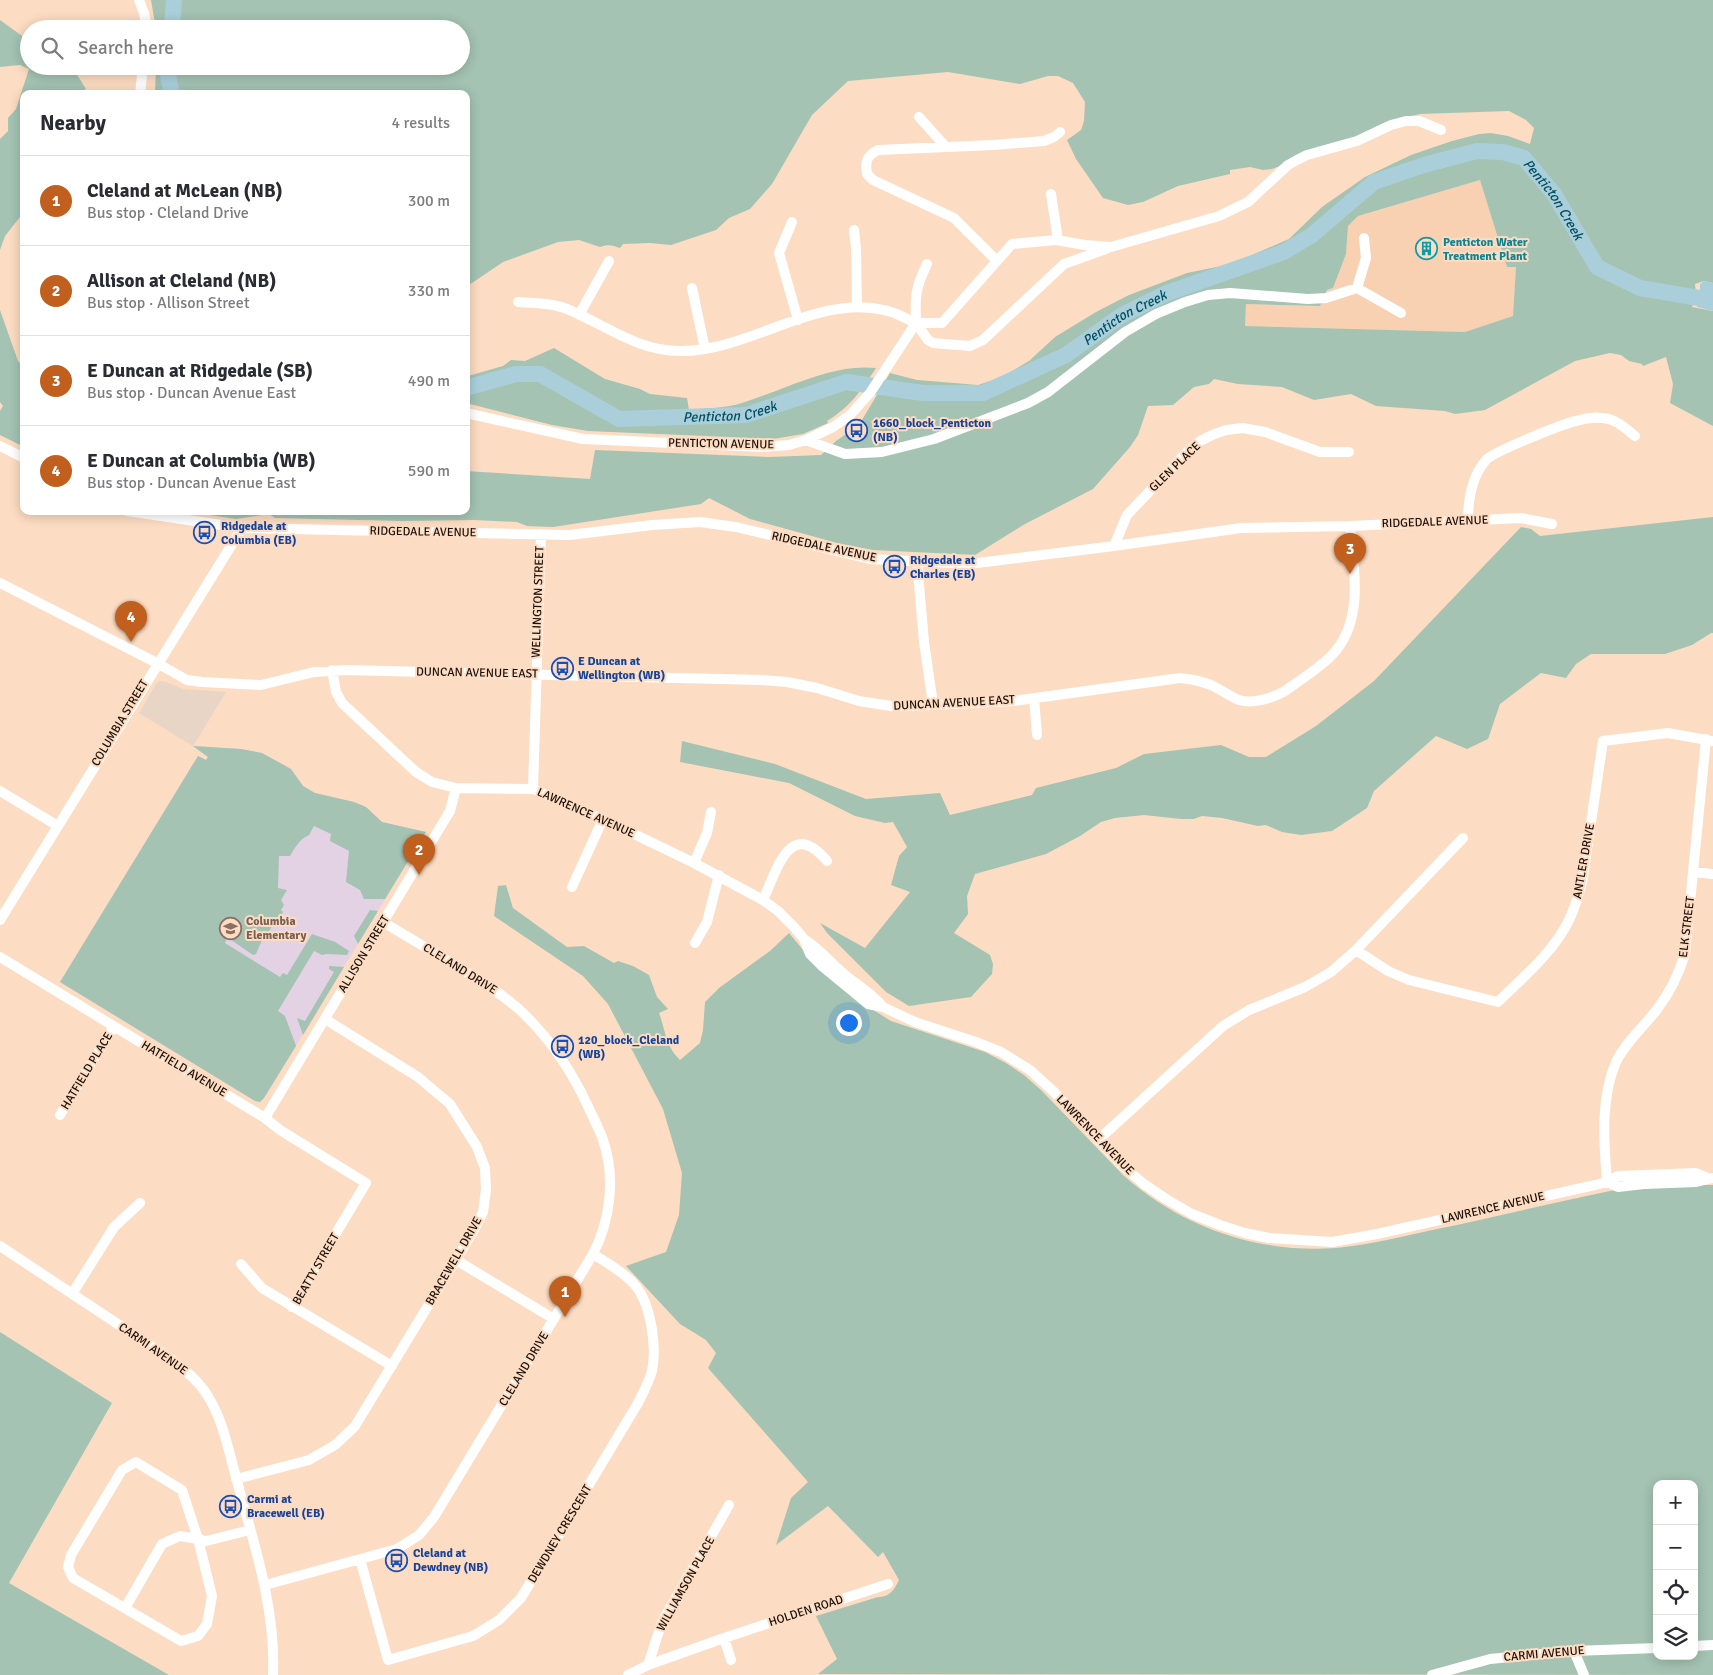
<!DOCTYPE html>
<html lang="en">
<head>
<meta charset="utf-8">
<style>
  body { margin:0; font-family:Signika,sans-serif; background:#f2f2f3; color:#2b2b33 }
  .controls { position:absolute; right:15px; bottom:15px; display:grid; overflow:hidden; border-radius:10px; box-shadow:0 2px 12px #0003 }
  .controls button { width:45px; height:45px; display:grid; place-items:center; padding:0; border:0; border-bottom:1px solid #e1e1e2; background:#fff; color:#2b2b33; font:25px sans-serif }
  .you { position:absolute; left:848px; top:1022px; width:18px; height:18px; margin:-12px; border:4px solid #fff; border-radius:50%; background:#1a73e8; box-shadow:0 0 0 8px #1a73e833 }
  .badge { display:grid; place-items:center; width:32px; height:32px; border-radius:50%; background:#c05f1e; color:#fff; font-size:16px; font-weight:700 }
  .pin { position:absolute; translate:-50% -41px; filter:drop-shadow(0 1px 2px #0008) }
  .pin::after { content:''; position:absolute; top:26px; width:18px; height:15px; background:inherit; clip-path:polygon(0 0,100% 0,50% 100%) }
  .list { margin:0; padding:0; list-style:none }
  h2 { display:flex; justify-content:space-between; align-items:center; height:65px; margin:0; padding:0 20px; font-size:21px }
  h2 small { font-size:16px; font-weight:400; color:#7c7c81 }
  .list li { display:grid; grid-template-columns:32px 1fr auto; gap:15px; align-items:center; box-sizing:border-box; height:90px; padding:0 20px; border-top:1px solid #e1e1e2 }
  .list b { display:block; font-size:19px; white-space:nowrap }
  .list p { margin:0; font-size:16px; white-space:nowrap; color:#7c7c81 }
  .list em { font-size:16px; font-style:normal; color:#7c7c81 }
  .icon { flex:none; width:28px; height:28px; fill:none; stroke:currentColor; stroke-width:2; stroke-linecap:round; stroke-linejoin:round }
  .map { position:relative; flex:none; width:1713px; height:1675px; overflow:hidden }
  .search { position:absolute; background:#fff; box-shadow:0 2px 12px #0003; left:20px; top:20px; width:450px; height:55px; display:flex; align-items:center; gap:12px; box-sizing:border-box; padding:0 18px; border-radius:28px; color:#7c7c81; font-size:19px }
  .panel { position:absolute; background:#fff; box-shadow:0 2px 12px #0003; left:20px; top:90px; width:450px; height:425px; border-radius:10px }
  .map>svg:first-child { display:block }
</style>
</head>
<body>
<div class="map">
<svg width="1713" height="1675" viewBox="0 0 1713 1675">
  <rect width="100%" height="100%" fill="#fcdcc2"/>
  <path fill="#e8d5c5" d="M 160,681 L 166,682 L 183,689 L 226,692 L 193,746 L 139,713 L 156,684 Z"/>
  <path fill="#f8d1b3" d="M 1480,180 L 1507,266 L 1516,267 L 1513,316 L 1465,332 L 1245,326 L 1246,304 L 1320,306 L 1327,290 L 1333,288 L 1346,254 L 1348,226 L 1358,216 Z"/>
  <path fill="#e3d2e4" d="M 193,746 L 241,749 L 262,753 L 291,769 L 303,786 L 315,793 L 354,802 L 366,807 L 382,822 L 426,832 L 264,1098 L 260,1102 L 255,1101 L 60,982 L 198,756 L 206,760 L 208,757 Z"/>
  <path fill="#a4c3b3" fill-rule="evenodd" d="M 151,0 L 1713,0 L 1713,283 L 1704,281 L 1695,284 L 1696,297 L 1692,307 L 1713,311 L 1713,426 L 1670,403 L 1673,384 L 1666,357 L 1643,366 L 1642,364 L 1629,361 L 1621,355 L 1610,353 L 1575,361 L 1485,410 L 1455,414 L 1445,411 L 1376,406 L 1351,394 L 1314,400 L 1282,387 L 1238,384 L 1214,379 L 1209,384 L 1194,387 L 1173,405 L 1148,406 L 1138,435 L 1130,447 L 1093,489 L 1025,524 L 975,555 L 873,550 L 837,543 L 750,519 L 709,498 L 701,504 L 553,527 L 527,526 L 517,522 L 474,520 L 403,521 L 275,518 L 269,514 L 236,519 L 184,511 L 466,511 L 466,471 L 590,479 L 595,450 L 770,457 L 821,455 L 836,441 L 859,425 L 890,373 L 917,380 L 978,385 L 1002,377 L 1029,361 L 1055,337 L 1096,312 L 1129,295 L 1187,273 L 1231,264 L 1289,239 L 1322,207 L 1365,177 L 1411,155 L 1452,141 L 1479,134 L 1491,133 L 1508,136 L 1530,144 L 1534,128 L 1526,120 L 1509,111 L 1420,114 L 1386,122 L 1354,138 L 1272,169 L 1263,170 L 1250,167 L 1230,170 L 1230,174 L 1178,186 L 1143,202 L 1128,205 L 1103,198 L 1076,159 L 1067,140 L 1081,130 L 1084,121 L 1085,102 L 1073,83 L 1058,76 L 1048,76 L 1020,84 L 948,72 L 848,81 L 812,115 L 772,184 L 750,209 L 729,218 L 716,230 L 671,245 L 650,243 L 623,244 L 620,248 C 612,245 608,244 600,247 L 579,240 L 558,242 L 503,262 L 466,287 L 466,94 L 155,94 L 156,66 L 461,66 L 461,29 L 156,29 ZM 1480,180 L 1507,267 L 1516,267 L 1513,316 L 1465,332 L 1245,326 L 1246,304 L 1320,306 L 1327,290 L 1333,288 L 1346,254 L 1348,226 L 1358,216 Z
    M 0,20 L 29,41 L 29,66 L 67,66 L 74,70 L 86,89 L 78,94 L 24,94 L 24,186 L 21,197 L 20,217 L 5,236 L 0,250 L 0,139 L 8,131 L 8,118 L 16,109 L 29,69 L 20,65 L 0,67 Z
    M 0,310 L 18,361 L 24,368 L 24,447 L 0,435 L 0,411 L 3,406 L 0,402 Z
    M 554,348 L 605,379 L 640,389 L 650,394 L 687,398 L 689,410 C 706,408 726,408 742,403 C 784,390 832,363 876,368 C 860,392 851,406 827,421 L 828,423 L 803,434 L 773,439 L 588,431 L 552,425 L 466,403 L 466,373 L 468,376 L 503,366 L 511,360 L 525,361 Z
    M 1713,517 L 1713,633 L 1711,633 L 1692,645 L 1665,654 L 1591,654 L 1576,664 L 1566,678 L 1541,673 L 1500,704 L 1488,739 L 1467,749 L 1436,736 L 1374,791 L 1367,808 L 1332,831 L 1301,835 L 1282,832 L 1266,825 L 1258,826 L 1222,818 L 1202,816 L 1194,819 L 1181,819 L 1144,815 L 1115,818 L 1101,822 L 1080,836 L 1046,854 L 975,874 L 967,896 L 968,914 L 954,933 L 990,955 L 993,964 L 992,974 L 971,997 L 909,1006 L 886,992 L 827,933 L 820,923 L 865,948 L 910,892 L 891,885 L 899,856 L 907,847 L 893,822 L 885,823 L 855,816 L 789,783 L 680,762 L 682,741 L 775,764 L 866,799 L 940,793 L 950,815 L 1032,795 L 1036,788 L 1116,768 L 1144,754 L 1221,745 L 1249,757 L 1266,757 L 1316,726 L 1374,681 L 1521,527 L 1531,529 L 1540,536 Z
    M 193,746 L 241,749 L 262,753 L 291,769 L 303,786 L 315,793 L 354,802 L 366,807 L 382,822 L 426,832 L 385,899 L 364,899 L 360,890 L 346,882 L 349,851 L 330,841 L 331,834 L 314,826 L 309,835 C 301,838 295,847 290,856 L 279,856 L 278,888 L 287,890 L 281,900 L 284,905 L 281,910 L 283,912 L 276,923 L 274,922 L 264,941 L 262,940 L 256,954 L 253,955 L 227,937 L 225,943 L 280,977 L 283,973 L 287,975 L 312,934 L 335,942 L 349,951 L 347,955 L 327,954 L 322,955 L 314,951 L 278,1011 L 285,1016 L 296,1046 L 264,1098 L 260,1102 L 255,1101 L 60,982 L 198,756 L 206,760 L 208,757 Z
    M 506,885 L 513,908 L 567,947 L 584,946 L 614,963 L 618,961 L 633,966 L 649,975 L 657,997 L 668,1009 L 659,1013 C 666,1032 665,1045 680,1060 L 700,1043 L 703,1030 L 705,1002 L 719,988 L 770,951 L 789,933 L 808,956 L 867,1006 L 891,1021 L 985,1052 L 1006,1063 L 1024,1075 L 1042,1091 L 1123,1175 C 1181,1227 1258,1254 1336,1248 C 1370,1245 1404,1236 1437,1229 C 1496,1217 1555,1202 1615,1190 C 1646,1184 1681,1185 1713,1185 L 1713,1675 L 818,1674 L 837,1659 L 816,1616 L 878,1597 C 890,1597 894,1590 899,1580 L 883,1552 L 878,1557 L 828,1506 L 776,1545 L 791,1498 L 808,1482 L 708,1368 L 716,1353 L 706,1340 L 680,1324 L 626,1266 L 666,1252 L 679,1215 L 682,1173 L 663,1109 L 608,1004 L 583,976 L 494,916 L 498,886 ZM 1657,1484 L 1694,1484 L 1694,1656 L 1657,1656 Z
    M 370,910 L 378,911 L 358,944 L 354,936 Z
    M 329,966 L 344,967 L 303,1035 L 297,1018 L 305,1021 L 334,972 L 329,969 Z
    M 0,1332 L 112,1403 L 9,1583 L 169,1675 L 0,1675 Z"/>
  <path fill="#aacfdb" d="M 1704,281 L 1713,283 L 1713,311 L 1697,307 L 1700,293 L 1700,284 Z"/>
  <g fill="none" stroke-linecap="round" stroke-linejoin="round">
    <g stroke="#aacfdb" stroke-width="16">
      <path d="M 172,29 L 174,0"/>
      <path d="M 168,66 L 167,71 L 172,94"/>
      <path id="s1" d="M 466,388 L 516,374 L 540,374 L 619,419 L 746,415 L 846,382 L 923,393 L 983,393 L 1066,355 L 1122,315 L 1167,293 L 1284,252 L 1312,235 L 1374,182 L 1424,165 L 1477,151 L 1503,152 L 1524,158 L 1554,194 L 1597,267 L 1640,288 L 1699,298 L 1713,298"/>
    </g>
    <path stroke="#fff" stroke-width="10" d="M 139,0 L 144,13 L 147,29
      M 140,94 L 143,66
      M 919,117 L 946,147
      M 1051,194 L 1058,240
      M 792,222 L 779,253 L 798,320
      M 854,230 L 856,248 L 857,307
      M 997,261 L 954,218 L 873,180 L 867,174 C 865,162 866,156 878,150 L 993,145 L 1044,141 L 1054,137 L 1060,132
      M 692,288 L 705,349
      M 1357,288 L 1401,313
      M 518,302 C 535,303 552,303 567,309 C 606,325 637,351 680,351 C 749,352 815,294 884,310 C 895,312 905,318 916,323 C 915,296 915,289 927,264
      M 579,315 L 609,261
      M 916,323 L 928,340 L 933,343 L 970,346 L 983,340 L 1064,264 L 1106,249
      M 466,413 L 583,439 L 762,447 L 789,445 L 806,440 L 833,427 L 850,415 L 870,393 L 916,323 L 942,323 L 1012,244 L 1056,240 L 1085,245 L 1111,247 L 1219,216 L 1248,202 L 1288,165 L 1297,160 L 1307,155 L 1357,141 L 1391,125 L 1406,121 L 1419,121 L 1441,130
      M 806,440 L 845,454 L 882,452 L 934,439 L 1028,403 L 1048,392 L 1125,332 L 1156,314 L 1185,302 L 1208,295 L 1230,293 L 1308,299 L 1326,298 L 1357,288 L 1366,258 L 1364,238
      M 0,446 L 24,458
      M 127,511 L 242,528 L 570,535 L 652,525 L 700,522 L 736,527 L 870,559 L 969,564 L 1114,546 L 1241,528 L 1350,526 L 1521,518 L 1552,524
      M 1468,521 C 1468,501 1472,476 1486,460 C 1493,452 1562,424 1576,421 C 1585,418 1594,417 1603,418 C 1616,419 1625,428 1635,436
      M 1114,546 L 1127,515 L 1186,453 L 1200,441 L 1212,435 L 1226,430 L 1243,428 L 1265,432 L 1320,452 L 1349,452
      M 917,561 L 924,642 L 933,704
      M 0,583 L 157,663 L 187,680 L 202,682 L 261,685 L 314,672 L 346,670 L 762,680 L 787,682 L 817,688 L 859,701 L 891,706 L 910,706 L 1013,701 L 1180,678 C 1190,679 1201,681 1211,685 C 1220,689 1229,696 1239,700 C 1254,704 1272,698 1285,691 C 1300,680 1318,669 1331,656 C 1365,622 1354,568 1350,526
      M 332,670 L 336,692 L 342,703 L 416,772 L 432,782 L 456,788 L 533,789 L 603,819 L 694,863 L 763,900 L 778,911 L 794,927 L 804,939 L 810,954 L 823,967 L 868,1004 L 883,1007 L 915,1022 L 976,1042 L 1001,1052 L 1030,1070 L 1054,1092 L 1125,1168 L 1144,1184 L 1166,1199 L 1192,1214 L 1220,1225 L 1245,1233 L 1269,1238 L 1332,1242 L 1377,1234 L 1595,1185 L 1607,1182 L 1618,1176 L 1696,1173 L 1708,1178
      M 1034,698 L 1037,735
      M 533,789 L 541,534
      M 0,791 L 58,826
      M 694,863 L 707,833 L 711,812
      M 1693,872 L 1713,874
      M 572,887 L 603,819
      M 763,900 C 777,870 790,817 827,861
      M 0,920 L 242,528
      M 804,939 C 820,949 830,962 844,974 C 858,986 872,993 883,1007
      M 695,943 L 707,922 L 719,875
      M 1356,950 L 1388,971 L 1409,980 L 1498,1002 C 1523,977 1553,953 1569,920 C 1575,908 1578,896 1582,883 L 1603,741 L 1668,733 L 1713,741
      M 0,957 L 265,1118 L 280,1130 L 366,1183 L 292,1307
      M 60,1115 L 114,1026
      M 265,1118 L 450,811 L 456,788
      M 1098,1140 L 1223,1026 L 1249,1010 L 1305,987 L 1331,972 L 1356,950 L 1463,838
      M 1607,1182 C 1604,1143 1600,1099 1616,1062 C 1626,1041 1645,1026 1658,1008 C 1671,991 1679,973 1685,954 L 1706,739
      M 1607,1182 L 1618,1187 L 1644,1184 L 1696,1182 L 1712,1178
      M 0,1246 L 172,1360 C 186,1371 200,1382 209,1398 C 224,1423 229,1453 237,1481 C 254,1544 276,1609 273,1675
      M 456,1260 L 554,1319
      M 241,1264 L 262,1288 L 392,1366
      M 72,1294 L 114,1227 L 140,1203
      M 136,1462 L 182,1490 L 198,1539 L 212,1596 L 207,1624 L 198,1636 L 181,1641 L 73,1578 L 68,1567 L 71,1555 L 122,1470 Z
      M 236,1479 L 309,1460 L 335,1445 L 355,1426 L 474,1230 L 483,1212 L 486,1190 L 485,1168 L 477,1147 L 450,1104 L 418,1077 L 325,1019
      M 360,1559 L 388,1660 L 473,1636 L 499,1620 L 521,1598 L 638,1403 C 643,1393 649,1382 652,1371 C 657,1347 651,1301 633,1283 C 622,1271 607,1263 593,1254
      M 265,1585 L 397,1549 L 419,1535 L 434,1517 L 593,1254 C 611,1219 616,1175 602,1137 C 596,1122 588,1107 581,1092 C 566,1063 547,1036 523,1013 C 504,995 481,981 458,967 C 433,952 408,937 383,922
      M 125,1608 L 162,1544 L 180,1536 L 198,1539 L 206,1541 L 250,1530
      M 724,1638 L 731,1660
      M 1694,1646 L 1713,1645
      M 1574,1651 L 1584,1675
      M 648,1665 L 662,1622 L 729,1505
      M 628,1675 L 648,1665 L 724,1638 L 888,1584
      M 1432,1675 L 1490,1659 L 1574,1651 L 1657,1648"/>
  </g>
  <defs>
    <symbol id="building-ring" viewBox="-11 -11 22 22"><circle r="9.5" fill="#fcdcc2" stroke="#0f9aa8" stroke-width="1.5"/><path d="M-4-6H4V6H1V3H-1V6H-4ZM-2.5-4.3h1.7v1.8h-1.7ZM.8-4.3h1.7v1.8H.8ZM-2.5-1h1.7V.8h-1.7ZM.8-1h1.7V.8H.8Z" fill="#0f9aa8"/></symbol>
    <symbol id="bus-ring" viewBox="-11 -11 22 22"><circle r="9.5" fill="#fcdcc2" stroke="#1a4fb4" stroke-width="1.5"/><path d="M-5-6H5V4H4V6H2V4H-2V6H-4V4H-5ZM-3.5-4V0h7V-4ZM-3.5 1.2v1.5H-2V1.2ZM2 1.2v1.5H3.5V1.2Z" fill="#1a4fb4"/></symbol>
    <symbol id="school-ring" viewBox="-11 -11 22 22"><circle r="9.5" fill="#fcdcc2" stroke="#8d6e63" stroke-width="1.5"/><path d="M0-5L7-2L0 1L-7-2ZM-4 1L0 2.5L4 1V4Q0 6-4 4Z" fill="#8d6e63"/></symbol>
  </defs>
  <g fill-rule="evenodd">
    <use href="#building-ring" x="1414" y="236" width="25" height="25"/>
    <use href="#bus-ring" x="844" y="418" width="25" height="25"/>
    <use href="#bus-ring" x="192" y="520" width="25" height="25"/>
    <use href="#bus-ring" x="882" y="554" width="25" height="25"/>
    <use href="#bus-ring" x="550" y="656" width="25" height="25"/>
    <use href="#school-ring" x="218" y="916" width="25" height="25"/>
    <use href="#bus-ring" x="550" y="1034" width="25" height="25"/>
    <use href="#bus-ring" x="218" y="1494" width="25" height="25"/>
    <use href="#bus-ring" x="384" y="1548" width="25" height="25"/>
  </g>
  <g text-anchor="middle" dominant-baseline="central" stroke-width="4" stroke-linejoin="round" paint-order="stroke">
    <g font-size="12" font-weight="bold" fill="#0d838f" stroke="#fcdcc2" text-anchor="start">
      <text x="1443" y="242">Penticton Water<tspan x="1443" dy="14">Treatment Plant</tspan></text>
    </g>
    <g font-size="12" font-weight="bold" fill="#164399" stroke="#fcdcc2" text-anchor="start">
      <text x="873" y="423">1660_block_Penticton<tspan x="873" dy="14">(NB)</tspan></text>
      <text x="221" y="526">Ridgedale at<tspan x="221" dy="14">Columbia (EB)</tspan></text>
      <text x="910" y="560">Ridgedale at<tspan x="910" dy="14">Charles (EB)</tspan></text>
      <text x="578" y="661">E Duncan at<tspan x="578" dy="14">Wellington (WB)</tspan></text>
      <text x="578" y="1040">120_block_Cleland<tspan x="578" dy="14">(WB)</tspan></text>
      <text x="247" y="1499">Carmi at<tspan x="247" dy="14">Bracewell (EB)</tspan></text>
      <text x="413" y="1553">Cleland at<tspan x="413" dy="14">Dewdney (NB)</tspan></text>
    </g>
    <g font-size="12" fill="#1b1008" stroke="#fcdcc2">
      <text transform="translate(721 444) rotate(1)">PENTICTON AVENUE</text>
      <text transform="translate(1175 467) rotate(-44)">GLEN PLACE</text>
      <text transform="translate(1435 522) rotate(-2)">RIDGEDALE AVENUE</text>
      <text transform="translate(423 532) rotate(1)">RIDGEDALE AVENUE</text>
      <text transform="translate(824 547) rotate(12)">RIDGEDALE AVENUE</text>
      <text transform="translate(538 602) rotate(-88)">WELLINGTON STREET</text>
      <text transform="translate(477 673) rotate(1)">DUNCAN AVENUE EAST</text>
      <text transform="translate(954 703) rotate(-3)">DUNCAN AVENUE EAST</text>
      <text transform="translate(120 723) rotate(-59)">COLUMBIA STREET</text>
      <text transform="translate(586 813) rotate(24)">LAWRENCE AVENUE</text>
      <text transform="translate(1584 861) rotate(-80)">ANTLER DRIVE</text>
      <text transform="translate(1687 927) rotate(-83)">ELK STREET</text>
      <text transform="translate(364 954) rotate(-59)">ALLISON STREET</text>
      <text transform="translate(460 969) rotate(32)">CLELAND DRIVE</text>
      <text transform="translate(184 1069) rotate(31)">HATFIELD AVENUE</text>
      <text transform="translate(87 1071) rotate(-59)">HATFIELD PLACE</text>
      <text transform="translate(1095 1135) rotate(46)">LAWRENCE AVENUE</text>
      <text transform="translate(1493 1208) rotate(-13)">LAWRENCE AVENUE</text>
      <text transform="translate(454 1261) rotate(-60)">BRACEWELL DRIVE</text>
      <text transform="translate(316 1269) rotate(-60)">BEATTY STREET</text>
      <text transform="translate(153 1349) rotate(35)">CARMI AVENUE</text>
      <text transform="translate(524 1369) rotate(-59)">CLELAND DRIVE</text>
      <text transform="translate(560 1534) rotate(-59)">DEWDNEY CRESCENT</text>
      <text transform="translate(686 1584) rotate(-61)">WILLIAMSON PLACE</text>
      <text transform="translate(806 1611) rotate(-18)">HOLDEN ROAD</text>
      <text transform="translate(1544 1654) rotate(-5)">CARMI AVENUE</text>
    </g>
    <g font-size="12" font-weight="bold" fill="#785e54" stroke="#fcdcc2" text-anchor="start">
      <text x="246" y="921">Columbia<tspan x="246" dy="14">Elementary</tspan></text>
    </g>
    <g font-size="14" font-style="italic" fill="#005062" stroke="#fcdcc2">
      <text stroke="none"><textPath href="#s1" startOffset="1192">Penticton Creek</textPath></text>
      <text stroke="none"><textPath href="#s1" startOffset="698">Penticton Creek</textPath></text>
      <text stroke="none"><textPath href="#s1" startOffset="278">Penticton Creek</textPath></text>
    </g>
  </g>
</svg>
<div class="controls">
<button>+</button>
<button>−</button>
<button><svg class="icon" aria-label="locate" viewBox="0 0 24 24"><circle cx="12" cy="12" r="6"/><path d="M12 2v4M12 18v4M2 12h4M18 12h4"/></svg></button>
<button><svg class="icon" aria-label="layers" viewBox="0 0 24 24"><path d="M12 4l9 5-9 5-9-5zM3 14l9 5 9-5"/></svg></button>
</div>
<div class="you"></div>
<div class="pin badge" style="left:565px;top:1317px">1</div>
<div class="pin badge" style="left:419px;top:875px">2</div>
<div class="pin badge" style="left:1350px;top:574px">3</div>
<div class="pin badge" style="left:131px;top:642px">4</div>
<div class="search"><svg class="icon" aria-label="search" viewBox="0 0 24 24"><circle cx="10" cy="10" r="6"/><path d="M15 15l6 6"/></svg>Search here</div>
<section class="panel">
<h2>Nearby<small>4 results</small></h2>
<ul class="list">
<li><span class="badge">1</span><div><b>Cleland at McLean (NB)</b><p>Bus stop · Cleland Drive</p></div><em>300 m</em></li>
<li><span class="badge">2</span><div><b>Allison at Cleland (NB)</b><p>Bus stop · Allison Street</p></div><em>330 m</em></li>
<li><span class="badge">3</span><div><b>E Duncan at Ridgedale (SB)</b><p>Bus stop · Duncan Avenue East</p></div><em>490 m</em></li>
<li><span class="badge">4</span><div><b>E Duncan at Columbia (WB)</b><p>Bus stop · Duncan Avenue East</p></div><em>590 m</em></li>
</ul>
</section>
</div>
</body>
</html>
